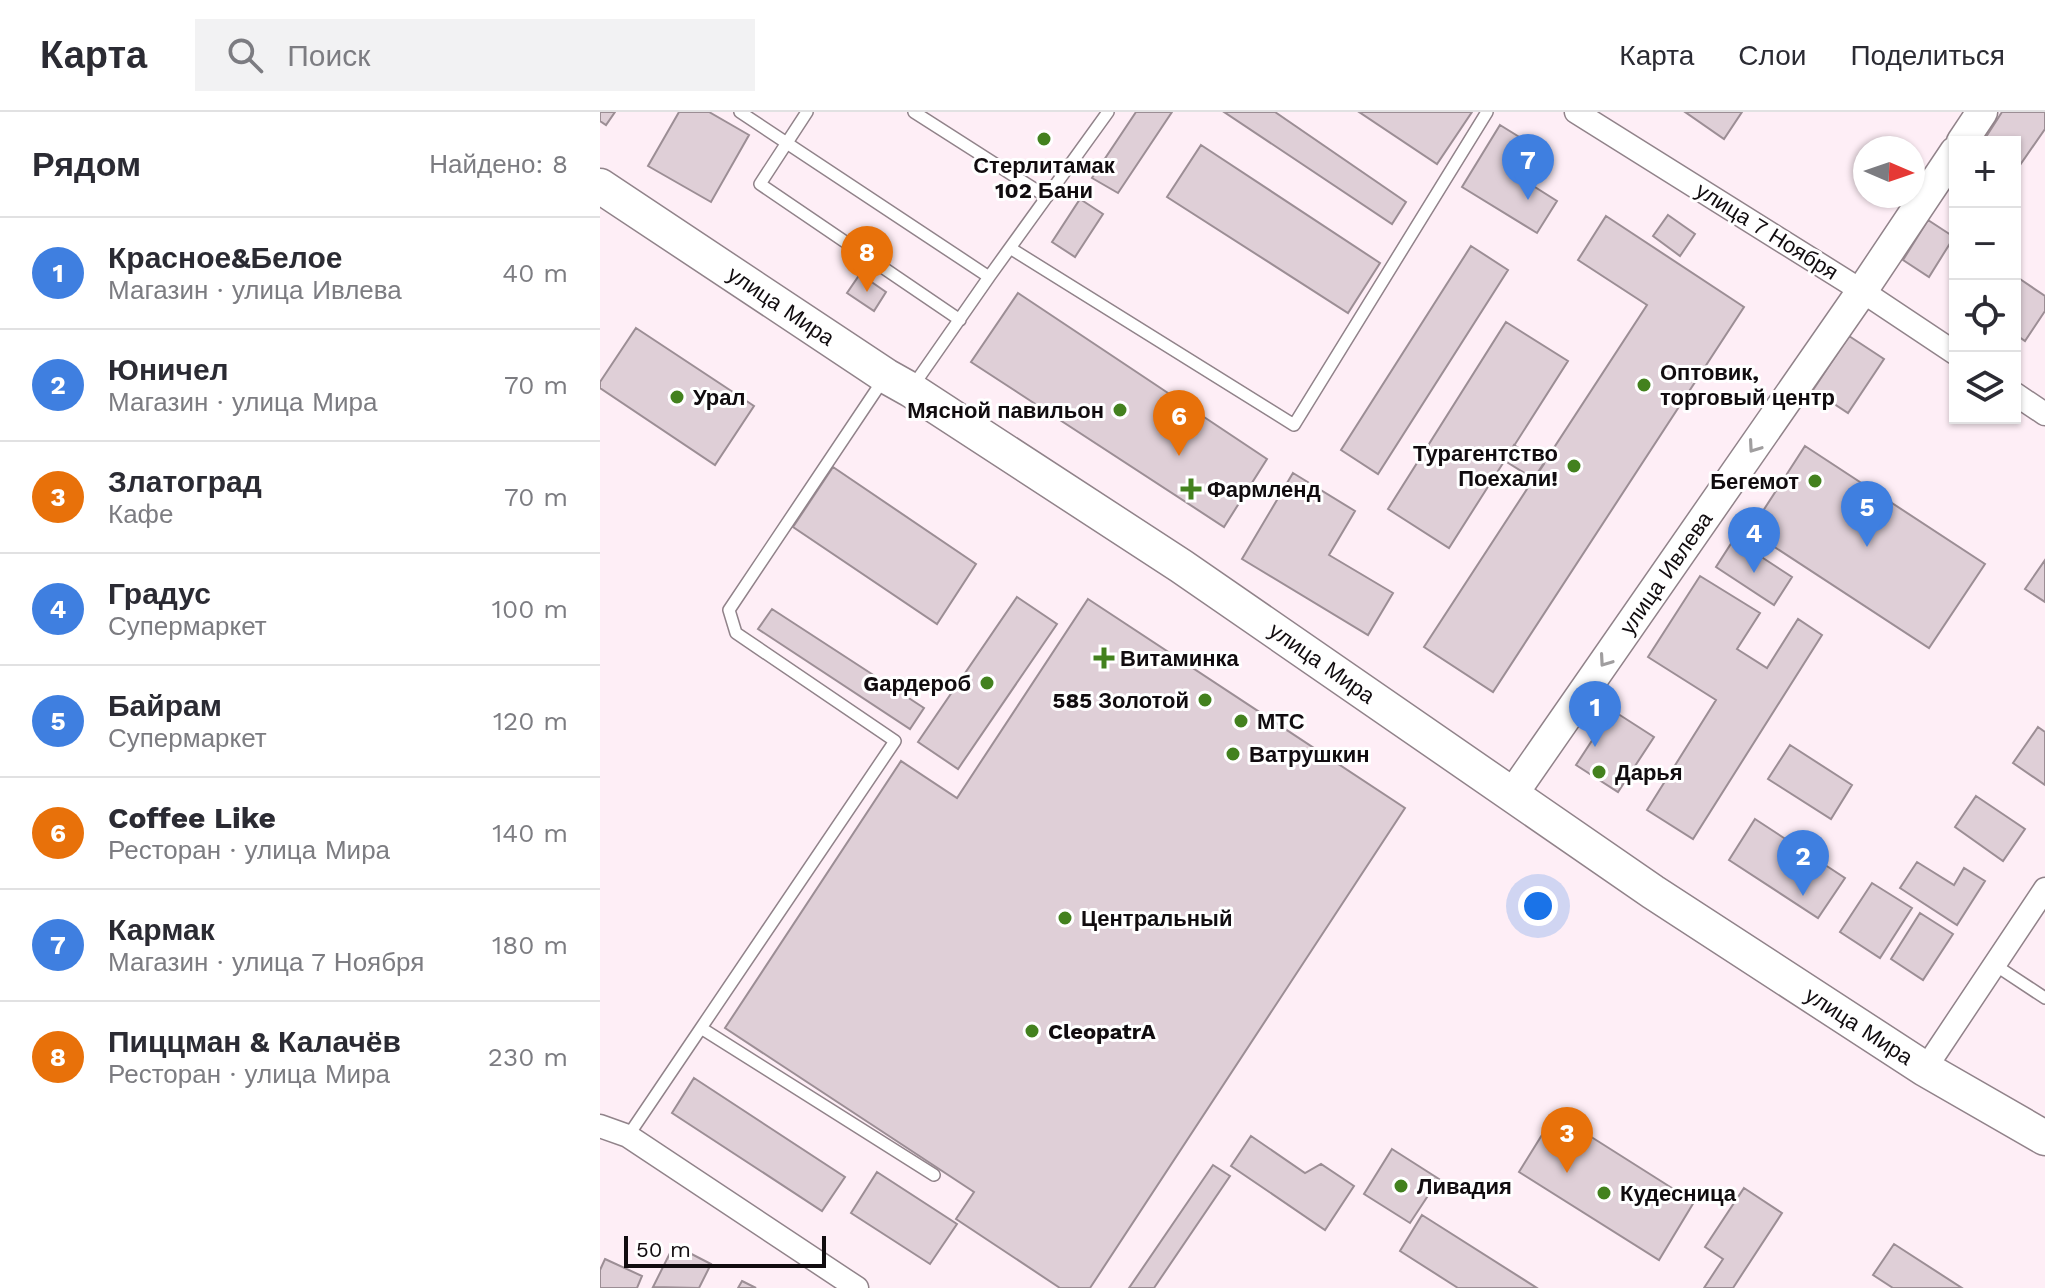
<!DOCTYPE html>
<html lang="ru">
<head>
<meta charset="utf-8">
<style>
  body { margin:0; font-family:"Work Sans",sans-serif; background:#f2f2f3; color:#2b2b33 }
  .controls { position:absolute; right:24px; top:24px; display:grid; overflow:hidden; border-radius:0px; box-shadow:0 2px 6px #0004 }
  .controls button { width:72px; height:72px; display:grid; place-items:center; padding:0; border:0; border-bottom:2px solid #e1e1e2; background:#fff; color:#2b2b33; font:40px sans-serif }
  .compass { position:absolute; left:1253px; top:24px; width:72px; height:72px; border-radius:50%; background:#fff; box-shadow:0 2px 6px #0004; rotate:92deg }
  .scale { position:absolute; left:24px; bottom:20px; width:202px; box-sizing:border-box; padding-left:8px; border:4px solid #110c0f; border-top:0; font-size:22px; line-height:28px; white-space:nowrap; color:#110c0f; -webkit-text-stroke:6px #fff; paint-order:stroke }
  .you { position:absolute; left:938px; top:794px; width:28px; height:28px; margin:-20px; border:6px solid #fff; border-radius:50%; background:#1a73e8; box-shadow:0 0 0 12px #1a73e833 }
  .badge { display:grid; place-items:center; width:52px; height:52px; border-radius:50%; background:#43811e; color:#fff; font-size:26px; font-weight:700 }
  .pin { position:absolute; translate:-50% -66px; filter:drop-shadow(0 2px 4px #0008) }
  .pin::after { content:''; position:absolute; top:42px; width:28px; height:24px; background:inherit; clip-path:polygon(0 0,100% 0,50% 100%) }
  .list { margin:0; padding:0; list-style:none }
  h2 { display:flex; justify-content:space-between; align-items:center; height:104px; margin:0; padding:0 32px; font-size:34px }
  h2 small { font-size:26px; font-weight:400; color:#7c7c81 }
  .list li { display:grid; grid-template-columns:52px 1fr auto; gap:24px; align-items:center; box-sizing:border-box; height:112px; padding:0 32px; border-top:2px solid #e1e1e2 }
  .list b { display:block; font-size:30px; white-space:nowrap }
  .list p { margin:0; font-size:26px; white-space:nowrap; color:#7c7c81 }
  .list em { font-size:26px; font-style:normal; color:#7c7c81 }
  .icon { flex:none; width:44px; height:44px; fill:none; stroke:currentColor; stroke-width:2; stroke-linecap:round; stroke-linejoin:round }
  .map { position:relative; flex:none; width:1445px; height:1176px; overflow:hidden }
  header { display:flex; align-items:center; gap:48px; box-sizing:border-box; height:112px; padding:0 40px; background:#fff; border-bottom:2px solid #e1e1e2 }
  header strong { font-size:38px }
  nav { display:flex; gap:44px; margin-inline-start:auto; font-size:28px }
  .search { width:560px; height:72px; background:#f2f2f3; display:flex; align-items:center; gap:20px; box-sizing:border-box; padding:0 28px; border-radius:0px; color:#7c7c81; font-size:30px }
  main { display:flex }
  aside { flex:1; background:#fff }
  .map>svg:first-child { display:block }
</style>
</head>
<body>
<header>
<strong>Карта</strong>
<div class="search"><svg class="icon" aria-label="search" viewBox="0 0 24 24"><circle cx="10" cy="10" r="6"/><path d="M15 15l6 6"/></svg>Поиск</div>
<nav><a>Карта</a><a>Слои</a><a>Поделиться</a></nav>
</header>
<main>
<aside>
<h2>Рядом<small>Найдено: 8</small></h2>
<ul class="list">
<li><span class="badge" style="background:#3f7fe0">1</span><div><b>Красное&amp;Белое</b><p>Магазин · улица Ивлева</p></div><em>40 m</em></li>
<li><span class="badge" style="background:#3f7fe0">2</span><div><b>Юничел</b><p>Магазин · улица Мира</p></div><em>70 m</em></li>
<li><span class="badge" style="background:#e8710a">3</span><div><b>Златоград</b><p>Кафе</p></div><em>70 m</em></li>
<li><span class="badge" style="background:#3f7fe0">4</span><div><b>Градус</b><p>Супермаркет</p></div><em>100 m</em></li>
<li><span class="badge" style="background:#3f7fe0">5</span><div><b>Байрам</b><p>Супермаркет</p></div><em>120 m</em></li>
<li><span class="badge" style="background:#e8710a">6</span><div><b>Coffee Like</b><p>Ресторан · улица Мира</p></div><em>140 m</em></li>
<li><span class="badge" style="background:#3f7fe0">7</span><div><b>Кармак</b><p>Магазин · улица 7 Ноября</p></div><em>180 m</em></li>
<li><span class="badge" style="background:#e8710a">8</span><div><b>Пиццман &amp; Калачёв</b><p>Ресторан · улица Мира</p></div><em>230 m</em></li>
</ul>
</aside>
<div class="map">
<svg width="1445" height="1176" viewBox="0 0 1445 1176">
  <rect width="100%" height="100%" fill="#feeef6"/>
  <path fill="#dfcfd7" stroke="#9c8e95" stroke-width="2" d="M 0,0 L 15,0 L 6,13 L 0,9 Z
    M 79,0 L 109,0 L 149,23 L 111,90 L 48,54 Z
    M 536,0 L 572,0 L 518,81 L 492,66 Z
    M 624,0 L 675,0 L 806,90 L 792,112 Z
    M 759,0 L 872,0 L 837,52 Z
    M 1085,0 L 1142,0 L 1124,27 Z
    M 1402,0 L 1445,0 L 1445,17 L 1420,53 L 1415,49 L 1415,30 L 1386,30 L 1384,28 Z
    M 900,13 L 937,36 L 919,65 L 957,89 L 937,121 L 862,75 Z
    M 601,33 L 780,151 L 748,201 L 567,85 Z
    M 480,87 L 503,102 L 475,145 L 452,130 Z
    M 1068,103 L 1095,122 L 1080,144 L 1053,124 Z
    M 1006,104 L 1144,195 L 893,580 L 824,535 L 1047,193 L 978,148 Z
    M 1328,108 L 1354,125 L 1329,165 L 1303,148 Z
    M 871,134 L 908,158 L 778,362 L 741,338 Z
    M 260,162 L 286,180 L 274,199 L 247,181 Z
    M 1417,165 L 1445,184 L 1445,199 L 1425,229 L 1415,222 L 1415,167 Z
    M 418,181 L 667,347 L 624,415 L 371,250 Z
    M 906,210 L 968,249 L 849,436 L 788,397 Z
    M 36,216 L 154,294 L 115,353 L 0,276 L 0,270 Z
    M 1249,224 L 1284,247 L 1248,301 L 1213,278 Z
    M 914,333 L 944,352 L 934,367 L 905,349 Z
    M 1205,334 L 1385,452 L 1329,536 L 1150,419 Z
    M 233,355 L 376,452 L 337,512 L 193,415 Z
    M 693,361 L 755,399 L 729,443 L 793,481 L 768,523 L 642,447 Z
    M 1134,427 L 1192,465 L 1174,493 L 1116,455 Z
    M 1445,448 L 1445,490 L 1425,477 Z
    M 1100,464 L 1160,501 L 1137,537 L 1167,556 L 1198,507 L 1222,523 L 1093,727 L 1047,698 L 1116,588 L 1048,545 Z
    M 417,485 L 457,512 L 358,657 L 318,630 Z
    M 488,487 L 805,696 L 490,1176 L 460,1176 L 356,1107 L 374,1080 L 125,916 L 301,649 L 357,686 Z
    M 172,497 L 324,596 L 310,617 L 158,517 Z
    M 1012,598 L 1054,625 L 1018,680 L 976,653 Z
    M 1438,615 L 1445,620 L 1445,673 L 1413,651 Z
    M 1190,633 L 1252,673 L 1231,707 L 1168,667 Z
    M 1376,684 L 1425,717 L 1403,749 L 1355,715 Z
    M 1155,707 L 1245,766 L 1218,806 L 1129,748 Z
    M 1317,750 L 1354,773 L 1364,756 L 1385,769 L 1357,813 L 1300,776 Z
    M 1272,771 L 1312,796 L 1280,846 L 1240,820 Z
    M 1320,801 L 1353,822 L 1323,868 L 1291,847 Z
    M 94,966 L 245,1065 L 222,1099 L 72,1001 Z
    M 955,1002 L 1094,1090 L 1059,1148 L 919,1060 Z
    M 651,1024 L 705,1061 L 721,1052 L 754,1074 L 725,1118 L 631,1054 Z
    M 792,1037 L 839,1067 L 810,1111 L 764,1082 Z
    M 613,1053 L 630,1064 L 554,1176 L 529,1176 Z
    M 277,1060 L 357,1112 L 330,1152 L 251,1101 Z
    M 1144,1076 L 1182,1101 L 1133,1176 L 1104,1176 L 1123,1147 L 1105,1135 Z
    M 822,1103 L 937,1176 L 858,1176 L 800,1139 Z
    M 1294,1132 L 1362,1176 L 1293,1176 L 1273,1163 Z
    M 74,1133 L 111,1152 L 99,1176 L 53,1175 Z
    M 5,1147 L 42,1164 L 37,1176 L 0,1176 L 0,1158 Z
    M 142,1169 L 156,1176 L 138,1176 Z"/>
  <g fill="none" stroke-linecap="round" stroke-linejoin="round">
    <defs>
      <path id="lane" d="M 140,0 L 389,165 L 313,274
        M 207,0 L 160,72 L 360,208
        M 314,0 L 447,85
        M 410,136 L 694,313 L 887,0
        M 389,165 L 508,0
        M 1395,853 L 1445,886
        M 101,916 L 295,629 L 136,521 L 129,498 L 283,268
        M 28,1024 L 101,916 L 334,1063"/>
      <path id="street" d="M 976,0 L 1262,179 L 1355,241
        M 1415,282 L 1445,302
        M 1325,957 L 1445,777
        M 0,1014 L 28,1024 L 257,1176"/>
      <path id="secondary" d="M 1362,30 L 1382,0
        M 912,683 L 1262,179 L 1355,40"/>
      <path id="primary" d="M 0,74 L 286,264 L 311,278 L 581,454 L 1053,780 L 1325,957 L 1445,1026"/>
    </defs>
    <use href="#lane" stroke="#91838a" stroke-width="14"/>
    <use href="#street" stroke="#91838a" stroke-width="25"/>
    <use href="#secondary" stroke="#91838a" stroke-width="33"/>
    <use href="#primary" stroke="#91838a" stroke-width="37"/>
    <use href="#lane" stroke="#fff" stroke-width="11"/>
    <use href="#street" stroke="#fff" stroke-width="22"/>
    <use href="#secondary" stroke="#fff" stroke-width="30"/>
    <use href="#primary" stroke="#fff" stroke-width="34"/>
  </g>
  <defs><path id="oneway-chevron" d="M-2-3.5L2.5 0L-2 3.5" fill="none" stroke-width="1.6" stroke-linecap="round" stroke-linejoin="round" transform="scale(2)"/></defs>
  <g stroke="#a09e9f">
    <use href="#oneway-chevron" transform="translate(1154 335) rotate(125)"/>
    <use href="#oneway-chevron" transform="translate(1005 549) rotate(125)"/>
  </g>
  <g fill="#43811e" stroke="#fff" stroke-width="3">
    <circle cx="444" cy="27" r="8"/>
    <circle cx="1044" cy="273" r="8"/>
    <circle cx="77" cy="285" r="8"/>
    <circle cx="520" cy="298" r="8"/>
    <circle cx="974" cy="354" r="8"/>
    <circle cx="1215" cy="369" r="8"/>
    <path d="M587 365h8v8h8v8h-8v8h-8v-8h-8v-8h8z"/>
    <path d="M500 534h8v8h8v8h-8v8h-8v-8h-8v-8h8z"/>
    <circle cx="387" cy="571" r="8"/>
    <circle cx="605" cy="588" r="8"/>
    <circle cx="641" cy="609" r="8"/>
    <circle cx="633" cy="642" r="8"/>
    <circle cx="999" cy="660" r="8"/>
    <circle cx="465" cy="806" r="8"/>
    <circle cx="432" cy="919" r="8"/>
    <circle cx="801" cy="1074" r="8"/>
    <circle cx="1004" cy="1081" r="8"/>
  </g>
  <g text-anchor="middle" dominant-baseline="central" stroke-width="6" stroke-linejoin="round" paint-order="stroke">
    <g font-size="22" font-weight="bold" fill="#110c0f" stroke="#fff" text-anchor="start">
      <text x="444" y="53" text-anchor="middle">Стерлитамак<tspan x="444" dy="25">102 Бани</tspan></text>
      <text x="1060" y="260">Оптовик,<tspan x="1060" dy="25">торговый центр</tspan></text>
      <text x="93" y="285">Урал</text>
      <text x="504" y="298" text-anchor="end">Мясной павильон</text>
      <text x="958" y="341" text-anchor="end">Турагентство<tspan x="958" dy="25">Поехали!</tspan></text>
      <text x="1199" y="369" text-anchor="end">Бегемот</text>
      <text x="607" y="377">Фармленд</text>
      <text x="520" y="546">Витаминка</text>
      <text x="371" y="571" text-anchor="end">Gардероб</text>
      <text x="589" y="588" text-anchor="end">585 Золотой</text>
      <text x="657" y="609">МТС</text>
      <text x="649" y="642">Ватрушкин</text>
      <text x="1015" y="660">Дарья</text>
      <text x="481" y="806">Центральный</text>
      <text x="448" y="919">CleopatrA</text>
      <text x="817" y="1074">Ливадия</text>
      <text x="1020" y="1081">Кудесница</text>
    </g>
    <g font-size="22" fill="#110c0f" stroke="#fff">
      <text transform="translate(1167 119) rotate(32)">улица 7 Ноября</text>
      <text transform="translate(181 194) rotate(34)">улица Мира</text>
      <text transform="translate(1066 461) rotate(-55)">улица Ивлева</text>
      <text transform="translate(722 551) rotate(35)">улица Мира</text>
      <text transform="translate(1259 914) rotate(33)">улица Мира</text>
    </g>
  </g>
</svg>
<div class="controls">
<button>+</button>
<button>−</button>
<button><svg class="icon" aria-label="locate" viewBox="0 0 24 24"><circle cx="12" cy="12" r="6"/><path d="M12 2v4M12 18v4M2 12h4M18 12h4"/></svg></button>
<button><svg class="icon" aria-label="layers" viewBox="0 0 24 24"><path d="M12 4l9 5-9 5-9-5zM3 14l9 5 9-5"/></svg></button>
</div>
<svg class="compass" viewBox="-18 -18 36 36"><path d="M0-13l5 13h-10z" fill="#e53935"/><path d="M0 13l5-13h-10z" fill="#7c7c81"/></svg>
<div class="scale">50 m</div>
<div class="you"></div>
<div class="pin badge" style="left:995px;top:635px;background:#3f7fe0">1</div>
<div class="pin badge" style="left:1203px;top:784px;background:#3f7fe0">2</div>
<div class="pin badge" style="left:967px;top:1061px;background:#e8710a">3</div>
<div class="pin badge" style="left:1154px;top:461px;background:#3f7fe0">4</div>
<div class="pin badge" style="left:1267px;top:435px;background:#3f7fe0">5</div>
<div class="pin badge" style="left:579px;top:344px;background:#e8710a">6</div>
<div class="pin badge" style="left:928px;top:88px;background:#3f7fe0">7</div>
<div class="pin badge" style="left:267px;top:180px;background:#e8710a">8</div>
</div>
</main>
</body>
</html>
